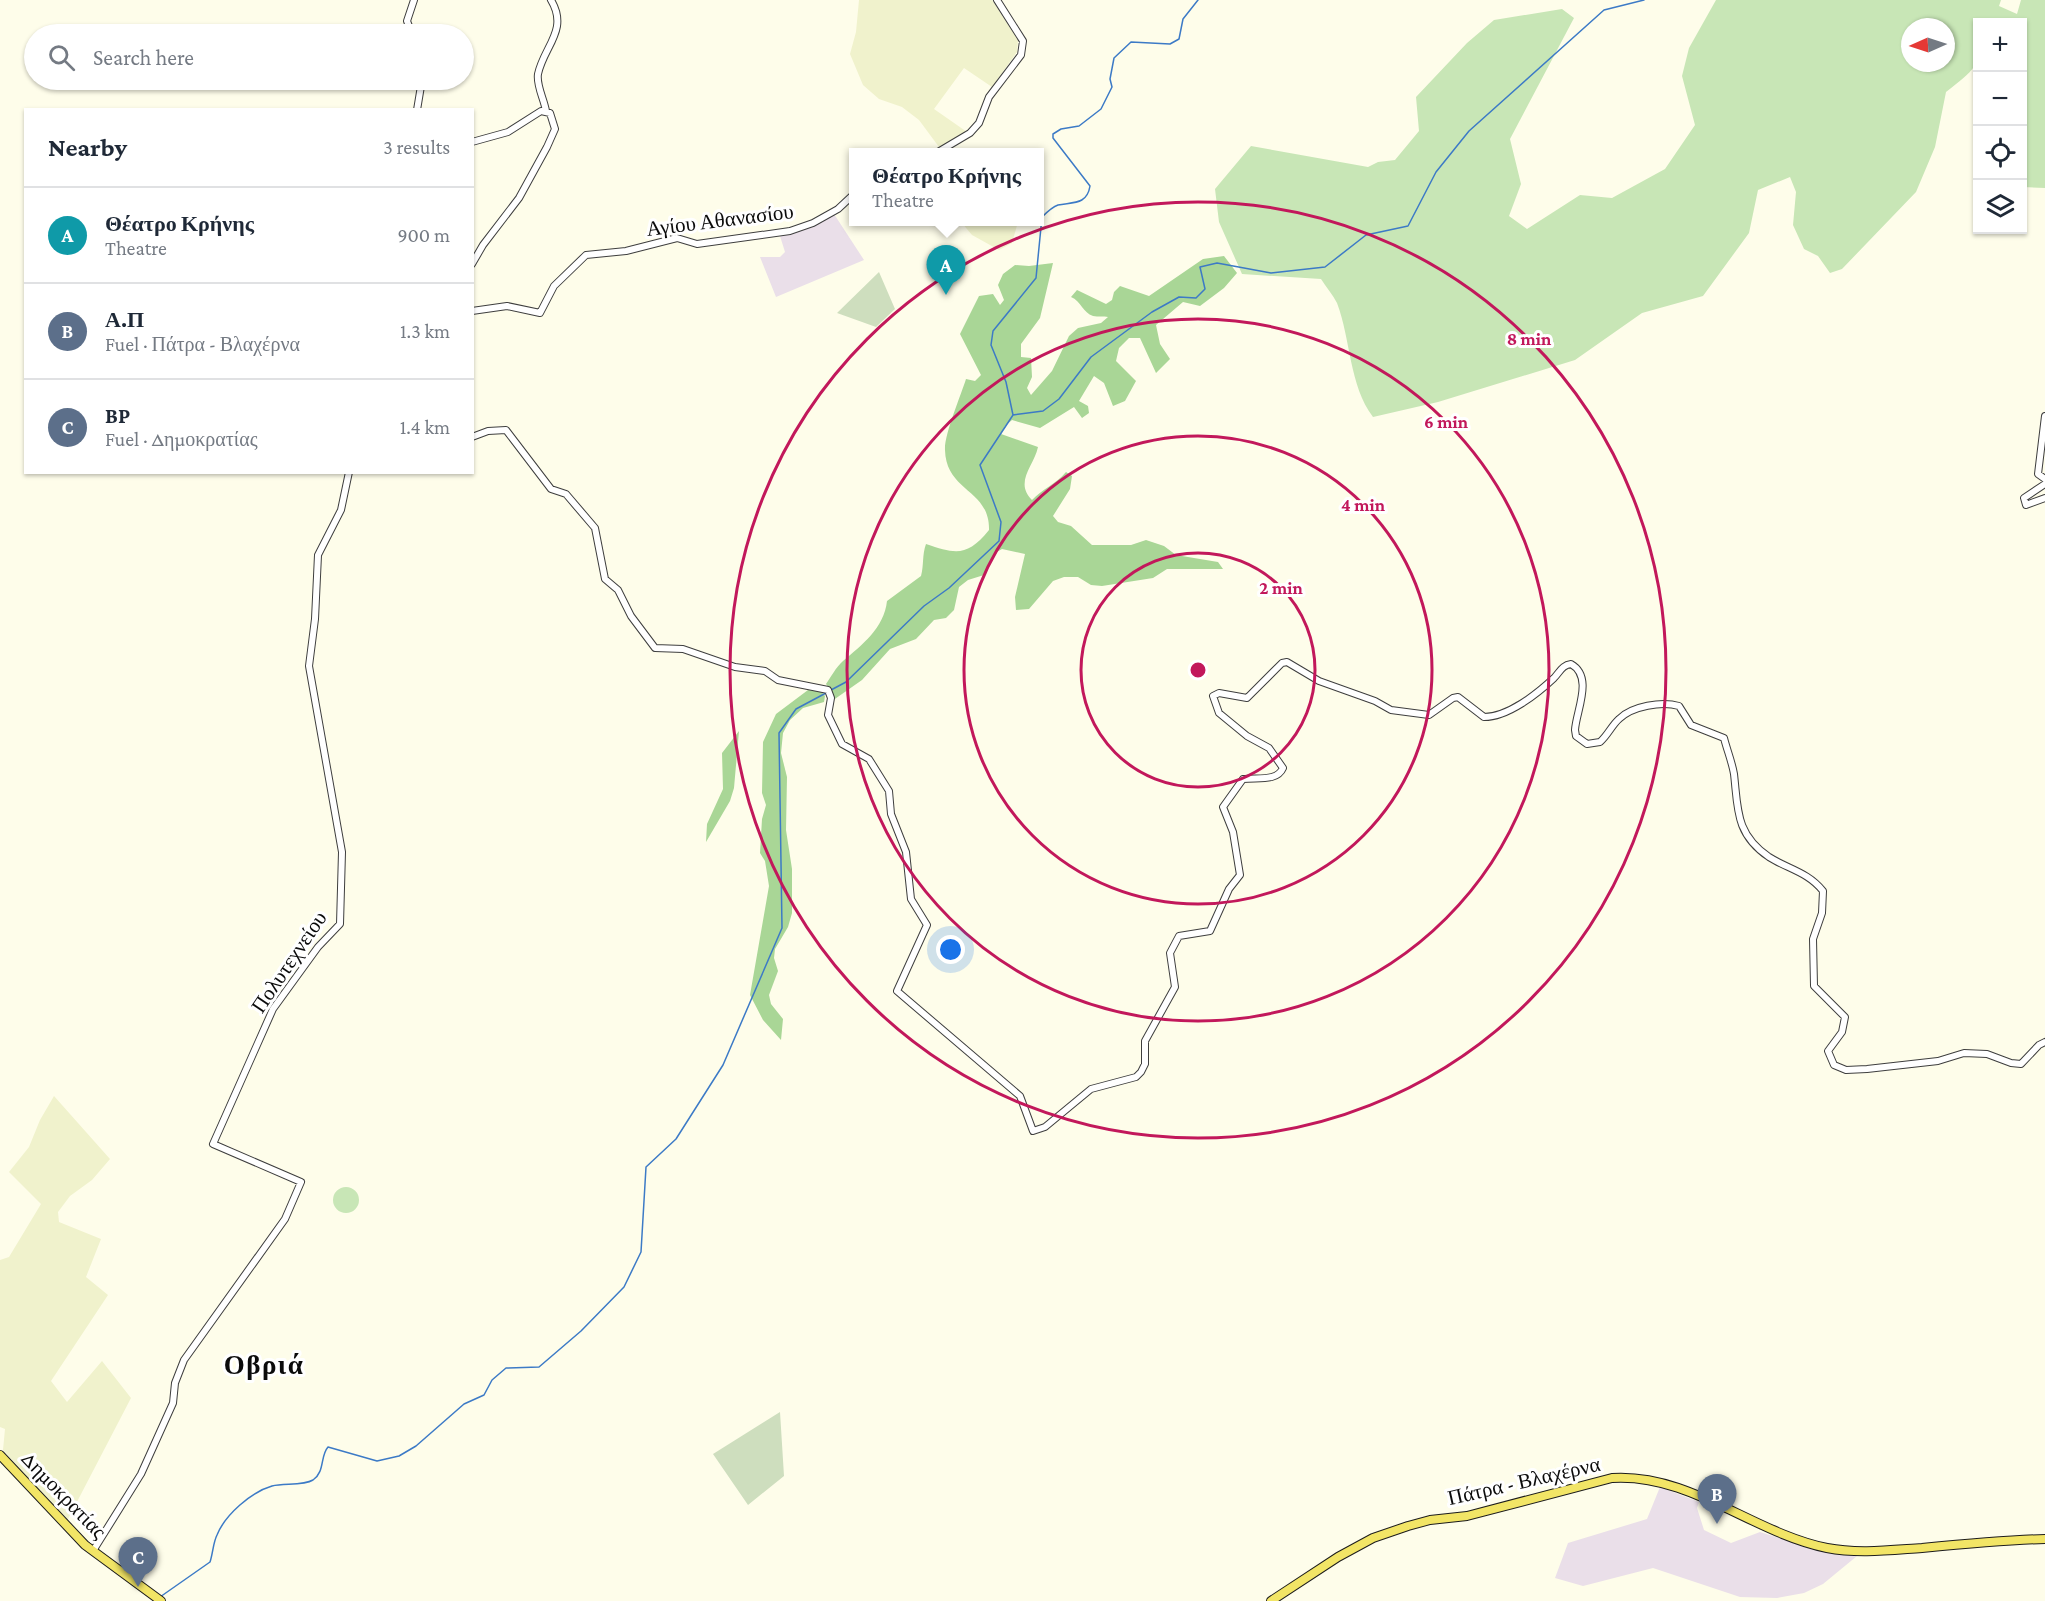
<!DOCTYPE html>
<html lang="en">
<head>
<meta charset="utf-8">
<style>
  body { margin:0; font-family:"Crimson Pro",serif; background:#f6f6f7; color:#1f2937 }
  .controls { position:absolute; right:18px; top:18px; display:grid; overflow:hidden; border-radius:0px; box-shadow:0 2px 4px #0004 }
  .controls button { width:54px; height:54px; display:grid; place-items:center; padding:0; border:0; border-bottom:2px solid #e0e1e3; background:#fff; color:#1f2937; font:30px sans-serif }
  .compass { position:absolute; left:1901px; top:18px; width:54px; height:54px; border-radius:50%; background:#fff; box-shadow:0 2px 4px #0004; rotate:267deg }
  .you { position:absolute; left:951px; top:950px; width:21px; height:21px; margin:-15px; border:4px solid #fff; border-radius:50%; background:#1a73e8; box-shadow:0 0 0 9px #1a73e833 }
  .badge { display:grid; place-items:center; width:39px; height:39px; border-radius:50%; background:#b4392b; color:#fff; font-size:20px; font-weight:700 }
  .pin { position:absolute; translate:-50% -50px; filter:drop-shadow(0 2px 3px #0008) }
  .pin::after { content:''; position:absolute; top:32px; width:21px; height:18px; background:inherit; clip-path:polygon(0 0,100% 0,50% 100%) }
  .popup { position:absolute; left:849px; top:148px; width:195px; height:78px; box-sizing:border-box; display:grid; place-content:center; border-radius:0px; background:#fff; filter:drop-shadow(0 2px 4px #0005); font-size:20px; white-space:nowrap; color:#747a83 }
  .popup b { font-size:22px; color:#1f2937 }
  .popup::after { content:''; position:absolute; left:50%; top:100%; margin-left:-12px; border:12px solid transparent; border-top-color:#fff }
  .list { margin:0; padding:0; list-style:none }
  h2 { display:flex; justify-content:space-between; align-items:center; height:78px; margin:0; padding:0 24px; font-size:26px }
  h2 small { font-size:20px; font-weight:400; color:#747a83 }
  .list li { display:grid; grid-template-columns:39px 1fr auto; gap:18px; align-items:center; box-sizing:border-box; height:96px; padding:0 24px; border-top:2px solid #e0e1e3 }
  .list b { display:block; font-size:22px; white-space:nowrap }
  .list p { margin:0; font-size:20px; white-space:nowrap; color:#747a83 }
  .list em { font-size:20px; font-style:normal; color:#747a83 }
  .icon { flex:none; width:33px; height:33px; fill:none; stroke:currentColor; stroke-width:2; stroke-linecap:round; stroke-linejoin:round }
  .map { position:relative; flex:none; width:2045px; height:1601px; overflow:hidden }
  .search { position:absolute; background:#fff; box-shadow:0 2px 4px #0004; left:24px; top:24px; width:450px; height:66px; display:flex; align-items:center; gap:15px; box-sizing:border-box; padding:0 21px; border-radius:33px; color:#747a83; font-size:22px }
  .panel { position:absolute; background:#fff; box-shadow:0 2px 4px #0004; left:24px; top:108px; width:450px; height:366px; border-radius:0px }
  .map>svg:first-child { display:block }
</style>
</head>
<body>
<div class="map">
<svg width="2045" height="1601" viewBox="0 0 2045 1601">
  <rect width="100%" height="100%" fill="#fefdea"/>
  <path fill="#eadfe9" d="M 834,214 L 864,260 L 776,297 L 760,257 L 780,257 L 785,252 L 780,236 L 803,230 Z
    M 1660,1487 L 1699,1502 L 1697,1508 L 1704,1530 L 1731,1543 L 1760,1532 L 1821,1551 L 1857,1556 L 1823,1584 L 1804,1593 L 1777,1598 L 1740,1597 L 1653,1568 L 1583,1586 L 1555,1578 L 1568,1543 L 1647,1519 Z"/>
  <path fill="#f0f2cc" d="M 859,0 L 992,0 L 1018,40 L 1017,52 L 992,87 L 964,68 L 934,109 L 967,132 L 939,147 L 919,120 L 902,107 L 879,99 L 863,85 L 850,54 L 856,32 Z
    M 961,222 L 1018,222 L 1012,243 L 999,250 L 972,235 Z
    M 54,1096 L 110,1159 L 92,1180 L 70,1196 L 58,1212 L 59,1222 L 101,1239 L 86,1277 L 108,1295 L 51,1381 L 67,1402 L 102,1361 L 131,1398 L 67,1521 L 3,1450 L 5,1429 L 0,1427 L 0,1260 L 9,1257 L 41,1204 L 9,1172 L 29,1147 L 40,1120 Z"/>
  <path fill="#c8e6b6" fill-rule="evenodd" d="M 1716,0 L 2001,0 L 1999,6 L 2017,14 L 2021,0 L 2045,0 L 2045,188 L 2023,187 L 2022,22 L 1978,22 C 1978,69 1982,63 1946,92 L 1935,147 L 1916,192 L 1842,269 L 1830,273 L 1818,256 L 1804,249 L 1793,225 L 1796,192 L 1790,177 L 1758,190 L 1749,233 L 1703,296 L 1642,313 L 1575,360 L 1438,402 L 1373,417 C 1349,385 1351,340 1337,303 C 1333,295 1326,287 1321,279 L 1242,274 L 1219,222 L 1215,189 L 1251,146 L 1368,167 L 1378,162 L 1395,160 L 1419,131 L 1416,97 L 1467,43 L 1494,20 L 1562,9 L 1574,18 L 1510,139 L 1521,184 L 1509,216 L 1527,229 L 1580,195 L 1612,198 L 1665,169 L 1695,125 L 1682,76 L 1689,48 ZM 1910,27 L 1946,27 L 1946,63 L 1910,63 Z
    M333 1200a13 13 0 1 1 26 0a13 13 0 1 1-26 0Z"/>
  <path fill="#a9d696" d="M 1224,256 L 1237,273 L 1224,288 L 1200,306 L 1183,302 L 1156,325 L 1160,344 L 1170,359 L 1156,373 L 1140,338 L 1129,338 L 1119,348 L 1116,361 L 1136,381 L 1125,401 L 1113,406 L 1104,383 L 1094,376 L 1079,401 L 1088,406 L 1089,413 L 1082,418 L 1074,407 L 1040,428 L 1012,420 L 1005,426 L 1001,434 L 1038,447 C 1034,466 1014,482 1032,500 C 1042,489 1056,484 1066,472 L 1072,476 L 1070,489 L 1053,516 L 1058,522 L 1071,526 L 1092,545 L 1131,545 L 1146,540 L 1164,546 L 1176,555 L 1218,562 L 1223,569 L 1167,569 L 1153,578 L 1102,586 L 1091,585 L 1078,577 L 1064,577 L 1053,581 L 1029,609 L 1016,610 L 1015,597 L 1025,554 L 1002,549 L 995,553 L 984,575 L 968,580 L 959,587 L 954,610 L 946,618 L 934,620 L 916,639 L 890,649 L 862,680 L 832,701 L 829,688 L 826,684 C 831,677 836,667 843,661 C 862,645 884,628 887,601 L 921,576 C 924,565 922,555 926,544 C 956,554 967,557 989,530 C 990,489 946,492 945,450 C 944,435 961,395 966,379 L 975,381 L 981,375 L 960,334 L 979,296 L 993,294 L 1000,305 L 1004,300 L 998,285 L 1003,274 L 1015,265 L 1029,266 L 1053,263 L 1040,318 L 1021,344 L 1021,357 L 1031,358 L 1032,377 L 1027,388 L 1031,395 L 1052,371 L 1069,336 L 1078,328 L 1101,323 L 1108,317 C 1104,316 1098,317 1093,316 C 1083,313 1081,301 1071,297 L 1077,290 L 1106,304 L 1112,300 L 1114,292 L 1120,286 L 1149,296 L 1203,259 Z
    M 808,690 L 821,691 L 825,696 L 824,702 L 803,708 L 790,720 L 783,733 L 781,753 L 787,777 L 786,830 L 792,869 L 792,913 L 788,927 L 775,949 L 774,958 L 778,971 L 769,995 L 771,1004 L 783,1019 L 781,1040 L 763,1020 L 750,995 L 769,886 L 765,861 L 760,853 L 762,819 L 766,805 L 762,793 L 763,742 L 776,714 Z
    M 739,731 L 734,788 L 730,801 L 706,842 L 707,824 L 723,789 L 722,753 Z"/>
  <path fill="#cedebe" d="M 879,272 L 895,309 L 876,327 L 837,313 Z
    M 780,1412 L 784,1476 L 748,1505 L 713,1454 Z"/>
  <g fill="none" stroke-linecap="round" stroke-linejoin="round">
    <path stroke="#3c7ac6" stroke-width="1.5" d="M 1013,415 L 1043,411 L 1059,399 L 1091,357 L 1152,312 L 1179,297 L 1196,298 L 1205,289 L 1200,267 L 1217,263 L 1271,273 L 1325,267 L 1366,235 L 1408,226 L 1436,172 L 1469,131 L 1604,10 L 1644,0
      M 831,690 L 846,682 L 924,606 L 949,588 L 999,541 L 1001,522 L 980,465 L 1013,415 L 1006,382 L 991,345 L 993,331 L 1036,278 L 1042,217 C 1047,212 1052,207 1058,205 C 1073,202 1087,205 1090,186 L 1053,138 L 1053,134 L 1061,129 L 1079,126 L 1101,109 L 1112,87 L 1110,79 L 1114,58 L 1131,42 L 1170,44 L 1179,39 L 1183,19 L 1198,0
      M 160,1597 L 210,1562 C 213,1553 213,1543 217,1535 C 225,1515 251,1492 272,1486 C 284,1483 303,1486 313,1480 C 325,1472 320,1456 328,1447 L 377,1461 L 399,1456 L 416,1446 L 464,1404 L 484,1395 L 492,1380 L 506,1368 L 539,1367 L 581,1331 L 624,1287 L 641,1252 L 646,1167 L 676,1139 L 723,1065 L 782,928 L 779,733 L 796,709 L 826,693"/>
    <defs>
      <path id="minor" d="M 412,34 L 407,21 L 414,0
        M 417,110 L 422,80
        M 546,111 C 544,99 536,85 538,74 C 544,46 569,30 551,0
        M 472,142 L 508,132 L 541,111 L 550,113 L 555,129 L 547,147 L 519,198 L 483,245 L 472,264
        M 938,152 L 970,133 L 979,123 L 989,97 L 1021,55 L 1023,41 L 997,0
        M 472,311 L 507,306 L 540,313 L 554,286 L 586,255 L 626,251 L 677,238 L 697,244 L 790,231 L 813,223 L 838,209 L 853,195
        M 2045,416 L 2038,474 L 2045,479
        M 472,437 L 488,431 L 506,430 L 551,489 L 566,494 L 595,528 L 605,579 L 618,590 L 631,616 L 655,648 L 683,649 L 735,667 L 765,671 L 778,680 L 828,690 L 831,698 L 828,715 L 842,744 L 869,759 L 889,791 L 891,814 L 906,852 L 911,899 L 927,925 L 897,991 L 1020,1096 L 1033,1131 L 1045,1127 L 1091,1089 L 1136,1077 L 1141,1072 L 1145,1064 L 1145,1041 L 1175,987 L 1170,953 L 1179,936 L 1210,931 L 1229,889 L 1240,875 L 1233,832 L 1223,807 L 1243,779 C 1257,777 1277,782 1283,768 L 1269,748 L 1247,736 L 1219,713 L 1213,696 L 1219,693 L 1247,698 L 1282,663 L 1287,662 L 1319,681 L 1375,701 L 1391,710 L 1429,715 L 1453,698 L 1458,697 L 1484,717 C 1508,717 1537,694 1554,678 C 1560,672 1562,665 1571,664 C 1594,677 1576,711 1575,730 L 1576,736 L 1587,744 L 1600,742 C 1608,735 1612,725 1619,719 C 1632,706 1662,701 1679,706 L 1691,725 L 1724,738 C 1727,750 1732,762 1734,774 C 1738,808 1735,834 1769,857 C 1788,869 1808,872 1823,891 L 1822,913 L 1813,939 L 1814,986 L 1845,1017 L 1842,1032 L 1828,1051 L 1834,1065 L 1846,1070 L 1867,1069 L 1938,1061 L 1964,1053 L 1987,1054 L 2011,1063 L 2021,1064 L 2039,1045 L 2045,1042
        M 2045,484 L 2024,498 L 2026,505 L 2045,498
        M 93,1551 L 141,1474 L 173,1403 L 175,1383 L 184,1360 L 285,1219 L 301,1182 L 213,1144 L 273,1009 L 318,947 L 340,924 L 342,852 L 309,666 L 315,619 L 318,555 L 341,510 L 349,472"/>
      <path id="major" d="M 0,1455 L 85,1545 L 161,1601
        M 1271,1601 L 1338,1557 L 1373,1538 L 1408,1526 L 1430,1520 L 1467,1516 L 1612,1478 C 1690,1473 1753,1533 1827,1548 C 1858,1554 1891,1550 1922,1548 C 1963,1544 2004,1540 2045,1539"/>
    </defs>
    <use href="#minor" stroke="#3e3e3e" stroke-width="8"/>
    <use href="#major" stroke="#1c1c1c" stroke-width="10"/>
    <use href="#minor" stroke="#fff" stroke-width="6"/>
    <use href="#major" stroke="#f2e566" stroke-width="8"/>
  </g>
  <g fill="none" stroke="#c2185b" stroke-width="3">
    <circle cx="1198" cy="670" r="117"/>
    <circle cx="1198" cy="670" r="234"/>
    <circle cx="1198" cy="670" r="351"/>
    <circle cx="1198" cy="670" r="468"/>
  </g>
  <g text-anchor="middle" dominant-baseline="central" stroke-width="6" stroke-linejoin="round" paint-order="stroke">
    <g font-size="21" fill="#0b0b0b" stroke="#fff">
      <text transform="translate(720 220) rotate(-7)">Αγίου Αθανασίου</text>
      <text transform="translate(289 962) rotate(-56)">Πολυτεχνείου</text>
      <text transform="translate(1524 1481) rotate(-13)">Πάτρα - Βλαχέρνα</text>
      <text transform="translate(64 1495) rotate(46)">Δημοκρατίας</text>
    </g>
    <g font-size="27" font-weight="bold" letter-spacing="1.5" fill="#0b0b0b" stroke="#fff">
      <text x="264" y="1365">Οβριά</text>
    </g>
  </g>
  <circle cx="1198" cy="670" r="9" fill="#c2185b" stroke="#fff" stroke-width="3"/>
  <g font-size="18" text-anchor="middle" font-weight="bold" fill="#c2185b" stroke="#fff" stroke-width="6" stroke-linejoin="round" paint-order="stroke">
    <text x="1529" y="345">8 min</text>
    <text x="1446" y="428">6 min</text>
    <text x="1363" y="511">4 min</text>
    <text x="1281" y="594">2 min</text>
  </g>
</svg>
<div class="controls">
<button>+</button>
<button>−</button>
<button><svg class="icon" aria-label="locate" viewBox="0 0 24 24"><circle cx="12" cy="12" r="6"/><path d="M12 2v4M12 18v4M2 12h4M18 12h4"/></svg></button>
<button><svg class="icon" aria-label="layers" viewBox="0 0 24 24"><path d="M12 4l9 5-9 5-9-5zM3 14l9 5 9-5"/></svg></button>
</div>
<svg class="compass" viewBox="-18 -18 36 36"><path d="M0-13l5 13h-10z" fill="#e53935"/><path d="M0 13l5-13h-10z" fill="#747a83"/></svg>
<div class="you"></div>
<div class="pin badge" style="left:946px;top:295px;background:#0f9aa8">A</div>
<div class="popup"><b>Θέατρο Κρήνης</b>Theatre</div>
<div class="pin badge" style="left:1717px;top:1524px;background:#5c6f8a">B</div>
<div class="pin badge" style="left:138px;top:1587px;background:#5c6f8a">C</div>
<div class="search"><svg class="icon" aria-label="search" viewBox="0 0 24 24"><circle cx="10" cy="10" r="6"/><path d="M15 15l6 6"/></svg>Search here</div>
<section class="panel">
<h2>Nearby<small>3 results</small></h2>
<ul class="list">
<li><span class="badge" style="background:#0f9aa8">A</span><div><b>Θέατρο Κρήνης</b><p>Theatre</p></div><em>900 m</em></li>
<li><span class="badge" style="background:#5c6f8a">B</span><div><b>Α.Π</b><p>Fuel · Πάτρα - Βλαχέρνα</p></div><em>1.3 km</em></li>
<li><span class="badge" style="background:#5c6f8a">C</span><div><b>BP</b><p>Fuel · Δημοκρατίας</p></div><em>1.4 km</em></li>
</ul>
</section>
</div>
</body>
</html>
